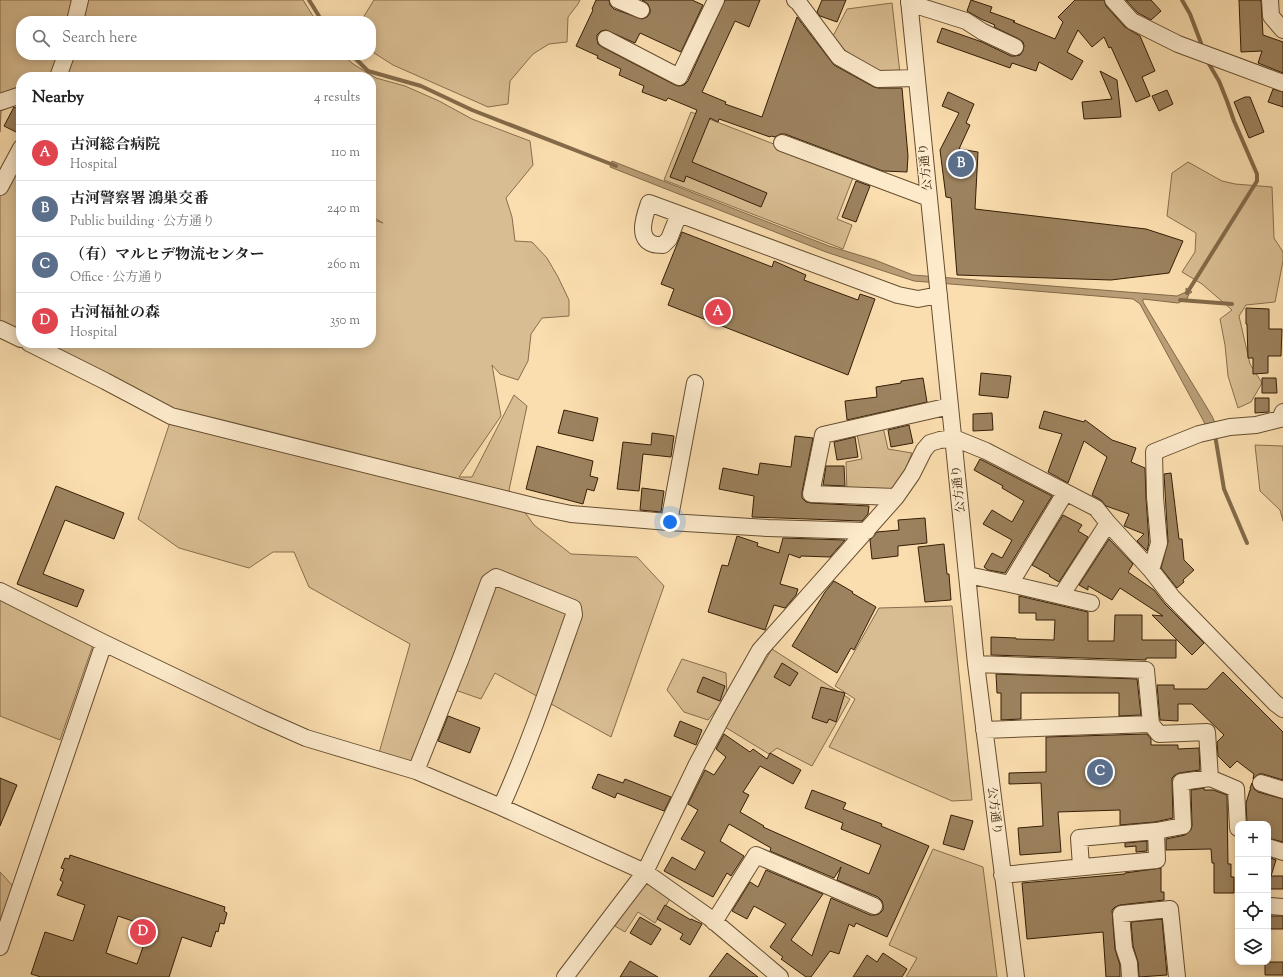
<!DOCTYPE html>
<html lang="en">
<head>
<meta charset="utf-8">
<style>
  body { margin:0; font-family:"Sorts Mill Goudy","Noto Serif JP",serif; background:#f2f2f2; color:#222 }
  .controls { position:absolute; right:12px; bottom:12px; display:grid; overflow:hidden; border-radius:8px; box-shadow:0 2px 10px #0003 }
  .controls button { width:36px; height:36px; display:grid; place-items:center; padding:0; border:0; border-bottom:1px solid #e0e0e0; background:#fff; color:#222; font:20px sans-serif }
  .you { position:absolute; left:670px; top:522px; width:14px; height:14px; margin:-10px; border:3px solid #fff; border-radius:50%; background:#1a73e8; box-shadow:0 0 0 6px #1a73e833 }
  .badge { display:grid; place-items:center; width:26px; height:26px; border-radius:50%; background:#2563eb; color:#fff; font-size:13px; font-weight:700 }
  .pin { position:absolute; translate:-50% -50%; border:2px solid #fff; box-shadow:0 1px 4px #0006 }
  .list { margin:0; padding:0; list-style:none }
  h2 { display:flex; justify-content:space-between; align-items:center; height:52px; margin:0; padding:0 16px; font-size:17px }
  h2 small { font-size:13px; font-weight:400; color:#767676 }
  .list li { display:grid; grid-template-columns:26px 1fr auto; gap:12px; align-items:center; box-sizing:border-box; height:56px; padding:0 16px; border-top:1px solid #e0e0e0 }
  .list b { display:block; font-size:15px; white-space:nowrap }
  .list p { margin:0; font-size:13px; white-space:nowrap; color:#767676 }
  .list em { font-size:13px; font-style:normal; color:#767676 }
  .icon { flex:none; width:22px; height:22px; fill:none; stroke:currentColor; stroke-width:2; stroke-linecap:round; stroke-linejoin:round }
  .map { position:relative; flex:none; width:1283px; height:977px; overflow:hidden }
  .search { position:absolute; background:#fff; box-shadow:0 2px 10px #0003; left:16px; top:16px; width:360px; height:44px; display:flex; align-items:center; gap:10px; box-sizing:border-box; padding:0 14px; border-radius:16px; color:#767676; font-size:15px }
  .panel { position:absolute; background:#fff; box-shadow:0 2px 10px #0003; left:16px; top:72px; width:360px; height:276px; border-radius:16px }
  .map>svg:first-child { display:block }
</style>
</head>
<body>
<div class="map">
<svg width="1283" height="977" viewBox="0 0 1283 977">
  <rect width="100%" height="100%" fill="#fbdeaf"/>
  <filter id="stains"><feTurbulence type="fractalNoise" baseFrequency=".005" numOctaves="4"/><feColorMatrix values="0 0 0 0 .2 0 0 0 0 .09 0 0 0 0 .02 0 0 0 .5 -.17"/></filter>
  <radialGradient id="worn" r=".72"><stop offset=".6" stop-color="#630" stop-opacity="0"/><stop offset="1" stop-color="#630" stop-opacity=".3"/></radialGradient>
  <path fill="#d9bd92" stroke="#876e4c" d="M 0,0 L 303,0 L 316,21 L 21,21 L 21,55 L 343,55 L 353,64 L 376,78 L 405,86 L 439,101 L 472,119 L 530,141 L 533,165 L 506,198 L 512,217 L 515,241 L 532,242 L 547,258 L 558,277 L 569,300 L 569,316 L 542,318 L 531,334 L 528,361 L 518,380 L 500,374 L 492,365 L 501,416 L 459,477 L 472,477 L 514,395 L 527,406 L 509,490 L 534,525 L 571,554 L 637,557 L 664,586 L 611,737 L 495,673 L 481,699 L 441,685 L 411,764 L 379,753 L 410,644 L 309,587 L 294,552 L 273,552 L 249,568 L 179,548 L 138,519 L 172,416 L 29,343 L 371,343 L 371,219 L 383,223 L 371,216 L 371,77 L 21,77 L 21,101 L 1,111 L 0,132 Z
    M 374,0 L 580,0 L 578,4 L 568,17 L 567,42 L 549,44 L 533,54 L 510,81 L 508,104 L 488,107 L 393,65 L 371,51 L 371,21 L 361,21 Z
    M 892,3 L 900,73 L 879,75 L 831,40 L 847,9 Z
    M 691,112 L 854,175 L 837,219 L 852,225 L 843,249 L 664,180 Z
    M 21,148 L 21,339 L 0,329 L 0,182 Z
    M 1188,162 L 1222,181 L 1235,184 L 1272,187 L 1274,238 L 1283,252 L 1283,261 L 1275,302 L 1246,305 L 1239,316 L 1250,364 L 1262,383 L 1251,402 L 1238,408 L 1228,376 L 1225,345 L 1220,319 L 1232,310 L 1202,284 L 1182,272 L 1195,252 L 1196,233 L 1167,216 L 1172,173 Z
    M 883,427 L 888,449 L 912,453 L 905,470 L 889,494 L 847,491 L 846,462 L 862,459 L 857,434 Z
    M 1255,445 L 1283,446 L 1283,521 L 1280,510 L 1260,491 Z
    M 0,598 L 93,645 L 60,740 L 0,716 Z
    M 952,606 L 972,800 L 952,801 L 829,747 L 855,699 L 835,686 L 879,608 Z
    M 772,649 L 850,699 L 812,766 L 777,748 L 769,754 L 725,727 Z
    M 682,659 L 726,673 L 727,696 L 708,720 L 684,712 L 667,690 Z
    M 933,849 L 983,867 L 997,977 L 906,977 L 917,958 L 889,945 Z
    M 0,872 L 13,886 L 0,921 Z
    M 646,877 L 673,894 L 655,923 L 638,912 L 625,932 L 615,926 Z"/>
  <path fill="#b89d76" stroke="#846a49" d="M 612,161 L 829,246 L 875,260 L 913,275 L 1177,296 L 1186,292 L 1186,288 L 1192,292 L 1189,294 L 1187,299 L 1178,303 L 1143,299 L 1143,302 L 1212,416 L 1220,434 L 1211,437 L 1203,420 L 1140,304 L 1133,299 L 914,281 L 826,252 L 610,167 Z"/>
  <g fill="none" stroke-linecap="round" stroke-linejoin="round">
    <path stroke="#846a49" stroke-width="4" d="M 309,0 L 322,21
      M 1182,0 L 1190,14 L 1201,43
      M 352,55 L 368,71 L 421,86 L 472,110 L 616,166
      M 1187,293 L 1257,181 L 1257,174 L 1234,121 L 1227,101 L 1219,81 L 1209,64
      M 1180,300 L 1232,304
      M 1215,435 L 1224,489 L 1247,543"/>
  </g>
  <path fill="#9c825e" stroke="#351e06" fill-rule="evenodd" d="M 596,0 L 609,0 L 610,5 L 614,9 L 642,19 L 647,17 L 650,13 L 650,9 L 648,4 L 642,0 L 692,0 L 703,5 L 681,52 L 640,33 L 635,43 L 606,30 L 601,31 L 597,35 L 597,39 L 598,44 L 602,47 L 675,85 L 679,86 L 684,85 L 688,81 L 725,0 L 760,0 L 749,27 L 735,21 L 702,92 L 726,102 L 725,104 L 762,117 L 797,17 L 834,65 L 874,87 L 878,88 L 902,88 L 908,156 L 907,172 L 883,171 L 785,134 L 780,134 L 775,137 L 771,136 L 770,137 L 719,119 L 718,122 L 710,118 L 692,162 L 767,193 L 761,207 L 686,176 L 684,182 L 670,177 L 697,110 L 668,98 L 666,101 L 642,92 L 644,86 L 619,75 L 621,69 L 597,58 L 598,56 L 576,46 L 593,10 L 592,9 Z
    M 822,0 L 846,0 L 837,22 L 820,16 L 817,12 Z
    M 971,0 L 992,7 L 990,12 L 1015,21 L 1013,22 L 1055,39 L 1063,22 L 1058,17 L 1075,0 L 1104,0 L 1106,6 L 1125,27 L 1140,36 L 1155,71 L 1142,77 L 1150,96 L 1136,102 L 1111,47 L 1109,48 L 1104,37 L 1092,47 L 1078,30 L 1067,52 L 1083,61 L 1072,80 L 1039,62 L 1036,71 L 1012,63 L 1010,68 L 937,42 L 942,28 L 982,42 L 1011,56 L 1015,56 L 1020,55 L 1023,51 L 1024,46 L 1023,42 L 1019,39 L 994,27 L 995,25 L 981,19 L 967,11 Z
    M 1126,0 L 1151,0 L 1161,11 L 1151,20 L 1138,13 Z
    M 1239,0 L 1261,0 L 1263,35 L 1283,42 L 1283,73 L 1258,63 L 1262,51 L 1241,52 Z
    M 1100,71 L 1117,80 L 1121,117 L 1084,119 L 1082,102 L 1112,99 Z
    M 1273,89 L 1283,92 L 1283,107 L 1268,102 Z
    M 1167,90 L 1173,104 L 1159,111 L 1152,96 Z
    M 948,92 L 974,104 L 966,123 L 970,125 L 959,149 L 978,152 L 975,209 L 1146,229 L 1183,241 L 1169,273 L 1111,280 L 957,275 L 951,198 L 946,197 L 940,150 L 959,113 L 942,106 Z
    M 1245,97 L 1250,97 L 1264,132 L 1249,138 L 1234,102 Z
    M 14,107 L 21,111 L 21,127 L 18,133 L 4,126 Z
    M 856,181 L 870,186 L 856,222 L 842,217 Z
    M 682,232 L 772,267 L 774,261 L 806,275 L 804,280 L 858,300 L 860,294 L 875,299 L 848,375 L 668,305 L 674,289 L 661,284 Z
    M 1246,308 L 1269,309 L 1269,329 L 1282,329 L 1281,356 L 1268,356 L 1268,373 L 1253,374 L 1253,358 L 1248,358 L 1247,324 L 1246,324 Z
    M 981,373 L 1011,376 L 1008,398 L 979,395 Z
    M 923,378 L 927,402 L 847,420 L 845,401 L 877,397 L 876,387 L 901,383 L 901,381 Z
    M 1262,378 L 1276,378 L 1277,393 L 1262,393 Z
    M 1255,398 L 1269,398 L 1269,412 L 1255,413 Z
    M 564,410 L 598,418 L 593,441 L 558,433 Z
    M 1044,411 L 1084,422 L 1085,420 L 1112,440 L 1136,448 L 1131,462 L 1145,468 L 1146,498 L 1149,542 L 1147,551 L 1137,541 L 1144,534 L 1124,526 L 1129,514 L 1106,506 L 1101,500 L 1092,495 L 1107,457 L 1084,441 L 1068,483 L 1048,472 L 1062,434 L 1039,428 Z
    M 992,413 L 993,430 L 973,431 L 973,414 Z
    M 909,425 L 913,443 L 891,447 L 888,430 Z
    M 652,433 L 674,436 L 671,457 L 643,454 L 639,491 L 617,489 L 623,442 L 651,445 Z
    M 795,436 L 813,438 L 802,492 L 802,498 L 806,502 L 811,503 L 869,506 L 868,514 L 862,521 L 752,517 L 754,496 L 719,489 L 723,468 L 758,475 L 760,463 L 791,467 Z
    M 855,437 L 858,457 L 837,460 L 834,442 Z
    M 537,446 L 593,461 L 590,476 L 598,478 L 594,491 L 587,489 L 583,504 L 526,489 Z
    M 980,459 L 1052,496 L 1005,573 L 988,570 L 984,567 L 992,553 L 1002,558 L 1012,540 L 983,524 L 992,510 L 1012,522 L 1024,501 L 1002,488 L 1003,486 L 974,470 Z
    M 826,466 L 844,466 L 845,486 L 823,485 Z
    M 1171,473 L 1179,539 L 1182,539 L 1184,560 L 1194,570 L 1183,580 L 1184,582 L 1177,588 L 1161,568 L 1168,542 L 1164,474 Z
    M 56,486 L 124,513 L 114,539 L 65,520 L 43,574 L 84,590 L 77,607 L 17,584 Z
    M 642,488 L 664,491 L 661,512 L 640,510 Z
    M 1063,515 L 1082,525 L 1078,531 L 1088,537 L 1059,582 L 1049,576 L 1050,575 L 1032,565 Z
    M 925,518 L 927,543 L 898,546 L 898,556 L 872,559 L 870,540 L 877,532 L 899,530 L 898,520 Z
    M 737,536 L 758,543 L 757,546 L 779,553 L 783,538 L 845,540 L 830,557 L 801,556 L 800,558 L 789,554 L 780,584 L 798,589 L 796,595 L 785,608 L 774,605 L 765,630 L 708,612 L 722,565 L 728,566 Z
    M 1109,539 L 1133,564 L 1128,572 L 1154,590 L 1165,604 L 1204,643 L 1192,655 L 1152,615 L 1163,616 L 1120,588 L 1112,600 L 1088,586 L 1088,590 L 1079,585 Z
    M 944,544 L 947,574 L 949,574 L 951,600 L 925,602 L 918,547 Z
    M 834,581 L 853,592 L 852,593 L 876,607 L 854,650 L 851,648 L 837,673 L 792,646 L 825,592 Z
    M 1019,596 L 1088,612 L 1088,641 L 1114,641 L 1115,615 L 1142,615 L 1142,640 L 1176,640 L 1176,658 L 1146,658 L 1146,660 L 991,655 L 991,637 L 1016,638 L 1016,639 L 1054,640 L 1055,620 L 1036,620 L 1036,613 L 1019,613 Z
    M 782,663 L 798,673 L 790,686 L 774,677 Z
    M 1223,672 L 1283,732 L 1283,780 L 1263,774 L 1259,774 L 1253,779 L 1254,774 L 1237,761 L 1230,768 L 1218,756 L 1217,742 L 1224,735 L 1192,704 L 1178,704 L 1178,721 L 1160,720 L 1157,685 L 1174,685 L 1174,689 L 1207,689 Z
    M 996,674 L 1137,679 L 1141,715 L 1119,716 L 1119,693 L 1021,693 L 1021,719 L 1001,720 L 1001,693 L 997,693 Z
    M 703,677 L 725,686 L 720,701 L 697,692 Z
    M 821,687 L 845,693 L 836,722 L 829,719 L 827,723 L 812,718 Z
    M 448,716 L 480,728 L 470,753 L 438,741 Z
    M 680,721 L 702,730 L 696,745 L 674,736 Z
    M 724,734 L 750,752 L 753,749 L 767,759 L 770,753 L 801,770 L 793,784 L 760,766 L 743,792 L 749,795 L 740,812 L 764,826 L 763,827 L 869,874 L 881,845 L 841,829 L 843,823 L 805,808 L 812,790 L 846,803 L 843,809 L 882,824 L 881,826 L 929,846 L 887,937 L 856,923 L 854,927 L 849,924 L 839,954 L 830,951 L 811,977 L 806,977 L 781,959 L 783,957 L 770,947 L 786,924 L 754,906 L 747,919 L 732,911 L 750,882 L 758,887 L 766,870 L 823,894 L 791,940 L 812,956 L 831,898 L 870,915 L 875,915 L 879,914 L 883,910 L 883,905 L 882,901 L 878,897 L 837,880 L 841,867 L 834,878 L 770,851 L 771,848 L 729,824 L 720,841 L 744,856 L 731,876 L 727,873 L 713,897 L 664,871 L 672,857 L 695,870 L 705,852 L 681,839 L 698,810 L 688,804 L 705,770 L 714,775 L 726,757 L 716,749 Z
    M 1147,734 L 1151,739 L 1151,745 L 1178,745 L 1178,749 L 1199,748 L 1200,770 L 1179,773 L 1175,775 L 1172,778 L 1173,818 L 1155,822 L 1120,825 L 1120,810 L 1058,812 L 1061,852 L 1020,855 L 1018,828 L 1043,826 L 1041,783 L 1009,784 L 1009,773 L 1046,772 L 1046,737 Z
    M 598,774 L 623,783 L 625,779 L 671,797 L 664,811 L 617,793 L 615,798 L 592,788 Z
    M 0,778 L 17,785 L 0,826 Z
    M 1252,783 L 1254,789 L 1258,792 L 1283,799 L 1283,842 L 1268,838 L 1268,824 L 1247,824 L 1246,803 L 1250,790 L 1251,790 L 1250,788 Z
    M 1204,788 L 1204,790 L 1213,790 L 1227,795 L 1228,864 L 1231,864 L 1231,877 L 1234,877 L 1234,893 L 1214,893 L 1214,863 L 1212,863 L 1211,849 L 1166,850 L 1166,839 L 1185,835 L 1191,830 L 1192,826 L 1191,790 Z
    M 951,815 L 973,821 L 964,850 L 943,844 Z
    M 1147,841 L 1147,851 L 1136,852 L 1136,846 L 1125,847 L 1125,843 Z
    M 70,855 L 225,907 L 224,911 L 227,913 L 224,924 L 220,923 L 218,932 L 216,931 L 211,947 L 182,937 L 169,977 L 41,977 L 31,974 L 45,932 L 73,941 L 85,905 L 57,895 L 63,882 L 60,880 L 64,869 L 61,868 L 65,858 L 69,859 ZM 118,916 L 150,927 L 137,964 L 106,953 Z
    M 1268,857 L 1276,860 L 1271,876 L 1283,876 L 1283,889 L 1268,889 Z
    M 1161,868 L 1161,892 L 1164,892 L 1164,900 L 1120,905 L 1115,907 L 1112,910 L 1115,949 L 1120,965 L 1120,977 L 1106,977 L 1103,932 L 1027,939 L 1022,883 L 1125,874 L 1125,873 Z
    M 665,905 L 691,920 L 691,919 L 702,924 L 690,945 L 680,939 L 683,934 L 657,919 Z
    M 1270,916 L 1283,916 L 1283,929 L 1270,929 Z
    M 640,917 L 661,929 L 651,945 L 630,933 Z
    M 1162,919 L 1167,975 L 1139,977 L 1138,962 L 1133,946 L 1131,922 Z
    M 727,953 L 758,977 L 709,977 Z
    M 883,953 L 907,969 L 902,977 L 853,977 L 867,955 L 877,962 Z
    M 630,961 L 658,977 L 620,977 Z
    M 1265,962 L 1283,962 L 1283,975 L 1265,975 Z"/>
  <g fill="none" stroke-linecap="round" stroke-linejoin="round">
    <defs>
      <path id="minor" d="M 618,0 L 641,10
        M 795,0 L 798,2 L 839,57 L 878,79 L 917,78
        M 909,0 L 976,664 L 1016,977
        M 1113,0 L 1132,21 L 1178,44 L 1283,83
        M 1270,0 L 1271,16 L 1283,30
        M 909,3 L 966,21 L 983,32 L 1015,47
        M 75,21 L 80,0
        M 606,39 L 679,77 L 716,0
        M 58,77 L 66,55
        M 0,102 L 21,95
        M 782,143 L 929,198
        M 0,187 L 21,148
        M 679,214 L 669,239 L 663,245 C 660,245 656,245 653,244 C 636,238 645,215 649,203 L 679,214 L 898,295 L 918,299 L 939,295
        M 0,329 L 21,339
        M 29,343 L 105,381 L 171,416 L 537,507 L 571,514 L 669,522 L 768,528 L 867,531
        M 896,497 L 811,494 L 823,435 L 950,406
        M 669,522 L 695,383
        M 1151,570 L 1159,543 L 1155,497 L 1154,452 L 1199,434 L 1230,427 L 1256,425 L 1280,419 L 1283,412
        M 968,575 L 1010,584 L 1065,493
        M 1010,584 L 1091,603
        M 0,591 L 104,643 L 261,718 L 306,738 L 416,771 L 501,807 L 645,872 L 710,918 L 780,977
        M 1061,596 L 1108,523
        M 976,664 L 1146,670 L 1151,724 L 1159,734 L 1207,732 L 1210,778
        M 984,730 L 1151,724
        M 416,771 L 461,658 L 489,582 L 496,577 L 573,608 L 574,615 C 551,680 529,745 501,807
        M 1261,783 L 1283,790
        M 1268,847 L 1283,852
        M 1081,866 L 1079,838 L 1156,831
        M 1002,875 L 1157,860 L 1156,831 L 1183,826 L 1181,782 L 1210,778 L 1236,789 L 1238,828
        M 1270,906 L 1283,907
        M 714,922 L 756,855 L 874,906
        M 0,947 L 104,643
        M 565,977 L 645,872 L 697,764 L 726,710 L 760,650 L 896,497 L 912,474 L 924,450 L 930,443 L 940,440 L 954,438 L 986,451 L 1096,508 L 1108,523 L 1151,570 L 1172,597 L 1275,703 L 1283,709
        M 1130,977 L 1129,963 L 1124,948 L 1121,914 L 1170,909 L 1177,977"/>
    </defs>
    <use href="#minor" stroke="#664e30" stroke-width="18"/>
    <use href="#minor" stroke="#fceacb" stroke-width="16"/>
  </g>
  <g text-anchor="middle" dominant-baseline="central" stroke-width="3" stroke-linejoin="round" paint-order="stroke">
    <g font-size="12" fill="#351e06" stroke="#fceacb">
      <text transform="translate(926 167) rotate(-96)">公方通り</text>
      <text transform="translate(959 489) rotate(-96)">公方通り</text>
      <text transform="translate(994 811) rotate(83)">公方通り</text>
    </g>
  </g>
  <rect width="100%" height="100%" filter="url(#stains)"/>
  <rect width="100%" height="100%" fill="url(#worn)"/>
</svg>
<div class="controls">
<button>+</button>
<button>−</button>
<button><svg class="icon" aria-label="locate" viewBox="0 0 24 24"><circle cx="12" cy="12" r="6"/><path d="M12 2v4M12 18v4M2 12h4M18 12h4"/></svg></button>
<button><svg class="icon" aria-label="layers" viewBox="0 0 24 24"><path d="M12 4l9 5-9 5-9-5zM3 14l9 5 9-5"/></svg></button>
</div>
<div class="you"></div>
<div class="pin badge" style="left:718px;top:312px;background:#e0444e">A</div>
<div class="pin badge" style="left:961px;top:164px;background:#5c6f8a">B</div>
<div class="pin badge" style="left:1100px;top:772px;background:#5c6f8a">C</div>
<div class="pin badge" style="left:143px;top:932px;background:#e0444e">D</div>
<div class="search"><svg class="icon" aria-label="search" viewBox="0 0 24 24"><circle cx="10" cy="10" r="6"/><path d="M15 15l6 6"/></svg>Search here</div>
<section class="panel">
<h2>Nearby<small>4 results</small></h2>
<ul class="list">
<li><span class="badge" style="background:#e0444e">A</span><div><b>古河総合病院</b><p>Hospital</p></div><em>110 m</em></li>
<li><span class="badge" style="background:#5c6f8a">B</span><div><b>古河警察署 鴻巣交番</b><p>Public building · 公方通り</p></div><em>240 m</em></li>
<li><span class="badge" style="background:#5c6f8a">C</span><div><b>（有）マルヒデ物流センター</b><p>Office · 公方通り</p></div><em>260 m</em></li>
<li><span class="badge" style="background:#e0444e">D</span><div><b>古河福祉の森</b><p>Hospital</p></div><em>350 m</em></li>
</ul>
</section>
</div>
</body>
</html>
